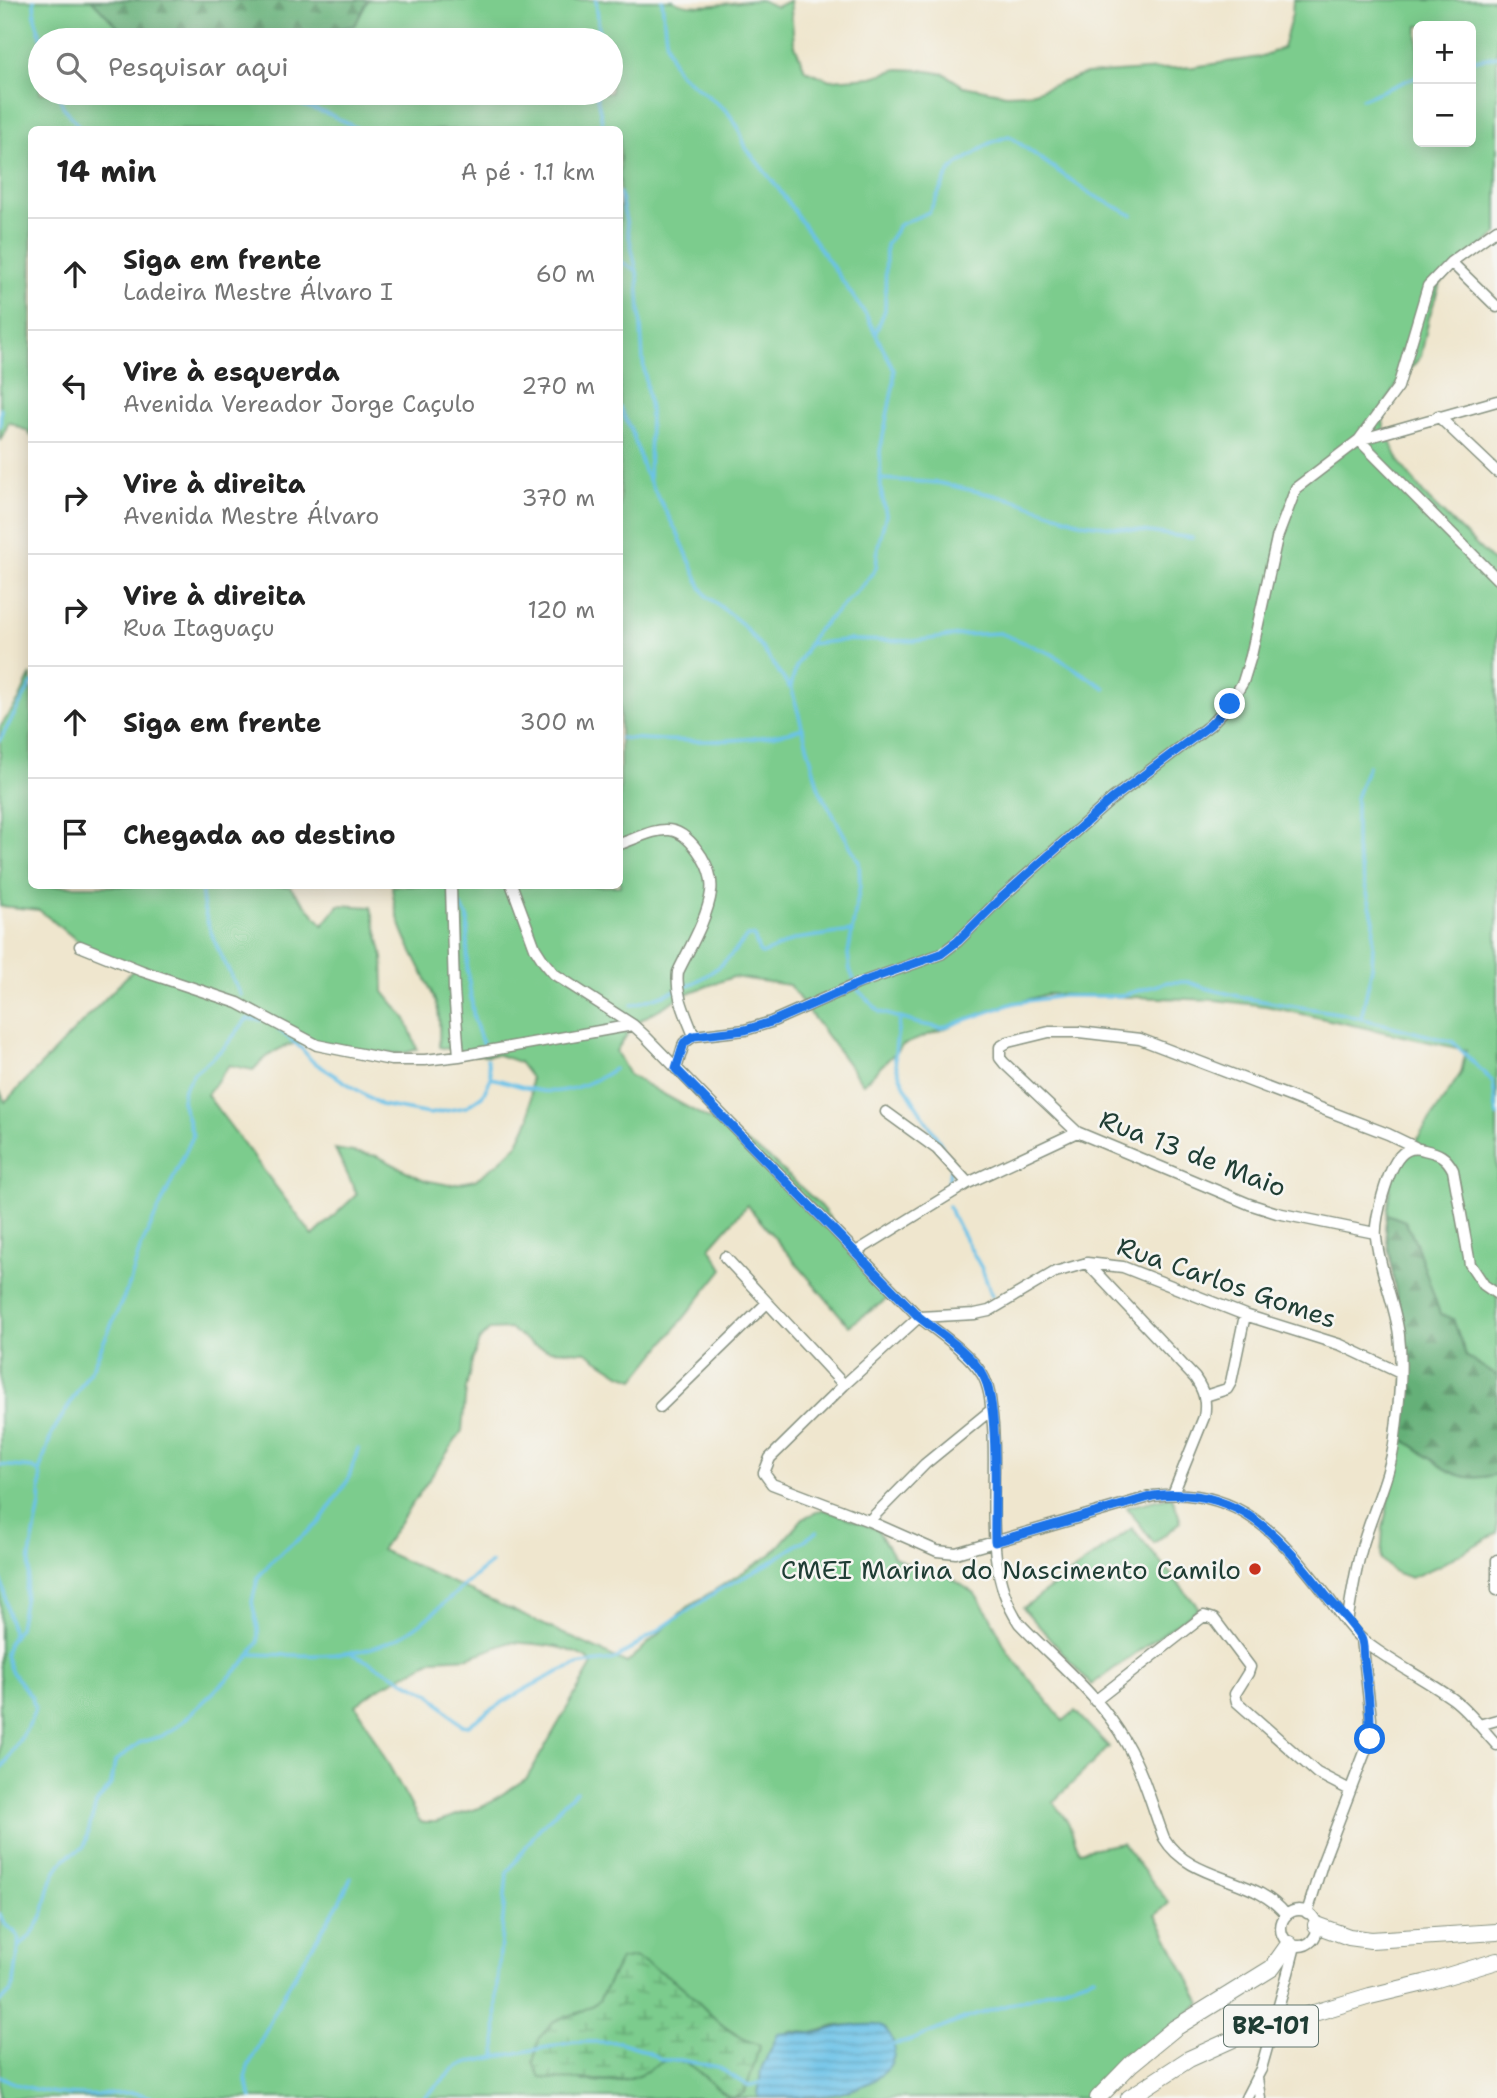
<!DOCTYPE html>
<html lang="pt">
<head>
<meta charset="utf-8">
<style>
  body { margin:0; font-family:"Shantell Sans",sans-serif; background:#f6f6f6; color:#222 }
  .controls { position:absolute; right:21px; top:21px; display:grid; overflow:hidden; border-radius:10px; box-shadow:0 4px 18px #0003 }
  .controls button { width:63px; height:63px; display:grid; place-items:center; padding:0; border:0; border-bottom:2px solid #e0e0e0; background:#fff; color:#222; font:35px sans-serif }
  .stop { position:absolute; width:21px; height:21px; margin:-16px; border:5px solid #1a73e8; border-radius:50%; background:#fff }
  .stop.end { background:#1a73e8; border-color:#fff; box-shadow:0 2px 7px #0008 }
  .list { margin:0; padding:0; list-style:none }
  h2 { display:flex; justify-content:space-between; align-items:center; height:91px; margin:0; padding:0 28px; font-size:30px }
  h2 small { font-size:23px; font-weight:400; color:#767676 }
  .list li { display:grid; grid-template-columns:46px 1fr auto; gap:21px; align-items:center; box-sizing:border-box; height:112px; padding:0 28px; border-top:2px solid #e0e0e0 }
  .list b { display:block; font-size:26px; white-space:nowrap }
  .list p { margin:0; font-size:23px; white-space:nowrap; color:#767676 }
  .list em { font-size:23px; font-style:normal; color:#767676 }
  .icon { flex:none; width:38px; height:38px; fill:none; stroke:currentColor; stroke-width:2; stroke-linecap:round; stroke-linejoin:round }
  .map { position:relative; flex:none; width:1497px; height:2098px; overflow:hidden }
  .search { position:absolute; background:#fff; box-shadow:0 4px 18px #0003; left:28px; top:28px; width:595px; height:77px; display:flex; align-items:center; gap:18px; box-sizing:border-box; padding:0 24px; border-radius:38px; color:#767676; font-size:26px }
  .panel { position:absolute; background:#fff; box-shadow:0 4px 18px #0003; left:28px; top:126px; width:595px; height:763px; border-radius:10px }
  .map>svg:first-child { display:block }
</style>
</head>
<body>
<div class="map">
<svg width="1497" height="2098" viewBox="0 0 1497 2098">
  <defs>
    <pattern id="forest-firs" width="22" height="20" patternUnits="userSpaceOnUse" patternTransform="scale(1.75)"><rect width="22" height="20" fill="#65b078"/><path d="M5 1l3.5 6h-7zM16 11l3.5 6h-7z" fill="#539063"/></pattern>
    <pattern id="wetland-marsh" width="20" height="14" patternUnits="userSpaceOnUse" patternTransform="scale(1.75)"><rect width="20" height="14" fill="#7ccc8d"/><path d="M1 5h8M5 5V1M11 12h8M15 12V8" fill="none" stroke="#65a774"/></pattern>
    <pattern id="water-rules" width="6" height="5" patternUnits="userSpaceOnUse" patternTransform="scale(1.75)"><rect width="6" height="5" fill="#6bc2e8"/><path d="M0 2.5h6" fill="none" stroke="#579fbd"/></pattern>
  </defs>
  <rect width="100%" height="100%" fill="#f6f6f2"/>
  <filter id="ink" filterUnits="userSpaceOnUse"><feTurbulence type="fractalNoise" baseFrequency=".0143" numOctaves="2"/><feDisplacementMap in="SourceGraphic" scale="14" xChannelSelector="R" yChannelSelector="G"/><feConvolveMatrix kernelMatrix="1 2 1 2 8 2 1 2 1" color-interpolation-filters="sRGB"/></filter>
  <filter id="wash" filterUnits="userSpaceOnUse"><feTurbulence type="fractalNoise" baseFrequency=".00686" numOctaves="4" result="noise"/><feDisplacementMap in="SourceGraphic" scale="28" xChannelSelector="R" yChannelSelector="G"/><feGaussianBlur stdDeviation="1.57" result="paint"/><feColorMatrix in="noise" values="0 0 0 0 0 0 0 0 0 0 0 0 0 0 0 0 0 1.4 0 .05"/><feComposite in="paint" operator="in"/></filter>
  <g filter="url(#wash)">
    <rect width="100%" height="100%" fill="#efe6ce"/>
    <path fill="#7ccc8d" stroke="#4e8460" stroke-width="2" fill-rule="evenodd" d="M 0,0 L 92,0 L 130,40 L 40,40 L 40,93 L 611,93 L 611,40 L 285,40 L 355,25 L 368,0 L 673,0 C 695,13 735,0 760,0 C 765,1 771,5 776,7 L 790,0 L 794,43 L 805,70 L 830,80 L 872,77 L 898,69 L 921,70 L 945,74 L 963,86 L 1006,94 L 1031,93 L 1086,74 L 1193,67 L 1260,57 L 1283,48 L 1292,14 L 1293,0 L 1497,0 L 1497,234 L 1440,284 L 1429,318 L 1421,356 L 1395,388 L 1382,410 L 1384,428 L 1400,463 L 1429,500 L 1497,565 L 1497,1376 L 1466,1356 L 1453,1319 L 1440,1314 L 1416,1243 L 1405,1221 L 1387,1214 L 1391,1179 L 1461,1073 L 1466,1050 L 1266,1006 L 1215,1000 L 1047,994 L 988,1011 L 903,1045 L 863,1084 L 789,985 L 733,977 L 688,993 L 635,1023 L 616,1051 L 629,1075 L 725,1128 L 770,1159 L 819,1204 L 890,1297 L 849,1326 L 747,1205 L 710,1247 L 723,1269 L 635,1379 L 620,1374 L 586,1352 L 550,1350 L 533,1345 L 510,1329 L 489,1330 L 479,1341 L 472,1361 L 466,1389 L 462,1431 L 381,1550 L 627,1663 L 686,1608 L 772,1554 L 803,1518 L 823,1509 L 877,1529 L 893,1556 L 915,1568 L 947,1575 L 975,1594 L 990,1616 L 1008,1652 L 1063,1721 L 1075,1711 L 1109,1747 L 1053,1802 L 1068,1822 L 1079,1851 L 1122,1843 L 1169,1903 L 1156,1915 L 1201,2003 L 1142,2049 L 1088,2098 L 788,2098 L 824,2095 L 892,2062 L 894,2044 L 886,2029 L 874,2025 L 852,2025 L 836,2026 L 812,2033 L 789,2031 L 758,2095 L 760,2098 L 736,2098 L 745,2092 L 745,2040 L 714,2020 L 685,1989 L 620,1960 L 599,2001 L 581,2012 L 554,2021 L 582,2081 C 590,2080 596,2081 604,2082 C 613,2082 627,2079 636,2076 C 653,2070 664,2053 685,2063 C 704,2071 713,2090 732,2098 L 0,2098 L 0,1091 L 5,1102 L 136,967 L 88,949 L 39,910 L 0,906 L 0,727 L 19,700 L 31,674 L 32,886 L 289,886 L 323,925 L 339,905 L 371,907 L 383,956 L 384,992 L 406,1019 L 417,1049 C 406,1054 397,1054 385,1053 C 331,1050 296,1022 253,1070 L 229,1065 L 207,1095 L 313,1236 L 357,1194 L 335,1149 L 377,1156 L 424,1180 L 450,1185 L 475,1180 L 497,1164 L 517,1145 L 530,1118 L 531,1078 L 519,1062 L 499,1055 L 476,1055 L 439,1047 C 439,1033 441,1016 436,1003 C 420,960 396,934 392,886 L 620,886 L 620,130 L 32,130 L 31,436 L 27,431 L 9,422 L 0,441 ZM 1418,26 L 1471,26 L 1471,142 L 1418,142 ZM 510,1642 C 538,1644 570,1645 593,1663 L 527,1778 L 484,1806 L 436,1822 L 420,1822 L 356,1705 L 379,1688 L 434,1659 L 470,1657 Z
      M 1402,1439 C 1438,1458 1449,1488 1497,1474 L 1497,1533 L 1438,1566 L 1411,1578 L 1392,1571 L 1381,1559 L 1383,1528 Z
      M 1172,1496 L 1181,1522 L 1154,1543 L 1127,1507 Z
      M 1132,1528 L 1199,1608 L 1091,1685 L 1023,1608 Z"/>
    <path fill="url(#forest-firs)" stroke="#427656" stroke-width="2" d="M 92,0 L 368,0 L 355,25 L 285,40 L 130,40 Z
      M 1387,1214 L 1405,1221 L 1416,1243 L 1440,1314 L 1453,1319 L 1466,1356 L 1497,1376 L 1497,1474 C 1449,1488 1438,1458 1402,1439 L 1406,1358 L 1385,1227 Z"/>
    <path fill="url(#wetland-marsh)" stroke="#4e8460" stroke-width="2" d="M 635,1957 C 653,1967 671,1976 686,1990 C 710,2013 727,2036 760,2045 L 745,2093 L 732,2098 C 713,2090 699,2065 680,2061 C 657,2057 655,2070 636,2076 C 622,2081 608,2081 594,2080 C 576,2078 559,2082 540,2077 L 533,2063 L 539,2038 L 554,2021 L 581,2012 L 599,2001 L 620,1960 Z"/>
    <path fill="url(#water-rules)" stroke="#45808e" stroke-width="2" d="M 852,2025 C 862,2026 876,2022 884,2028 C 890,2032 893,2041 894,2047 C 897,2074 863,2087 841,2093 C 821,2098 782,2098 760,2098 L 758,2096 L 761,2069 L 778,2034 C 791,2031 801,2034 813,2033 C 827,2032 836,2026 852,2025 Z"/>
    <g fill="none" stroke-linecap="round" stroke-linejoin="round">
      <path stroke="#6bc2e8" stroke-width="3.5" d="M 34,0 L 35,18 L 42,40
        M 596,0 L 600,40
        M 662,0 C 665,26 664,54 680,74 L 727,111 L 738,127 L 746,148 L 778,188 L 866,315 L 894,370 L 894,382 L 880,451 L 881,490 L 886,515 L 878,546 L 876,568 L 864,584 L 815,633 L 796,667 L 791,686 L 819,789 L 859,862 L 860,885 L 848,954 L 850,970 L 858,990 L 880,1012 L 920,1024 L 942,1028 L 1014,1003 L 1062,996 L 1120,996 L 1168,982 L 1188,982 L 1205,988 L 1250,999 L 1344,1014 L 1453,1042 L 1493,1082 L 1497,1116
        M 1471,61 L 1497,56
        M 57,93 L 64,108 L 82,130
        M 596,93 L 604,130
        M 1362,99 L 1418,76
        M 296,103 L 331,115 L 361,130
        M 620,193 L 638,278 L 643,361 L 650,411 L 649,479
        M 620,261 L 637,271
        M 876,332 L 885,310 L 886,245 L 899,225 L 929,212 L 950,171 L 957,165 L 990,143 L 1009,136 L 1089,193 L 1132,215
        M 620,408 L 632,432 L 644,471 L 679,536 L 701,587 L 707,596 L 741,623 L 762,648 L 790,688
        M 0,426 L 1,409
        M 880,479 L 939,483 L 1011,499 L 1082,523 L 1192,538
        M 808,644 L 847,640 L 914,641 L 961,635 L 1000,633 L 1052,654 L 1105,688
        M 620,738 C 677,741 748,746 803,728
        M 0,740 L 32,683
        M 202,886 C 199,918 226,965 241,995
        M 458,903 L 468,917 L 467,968 L 474,1019 L 484,1048
        M 632,1005 C 681,990 716,980 747,936 L 754,936 L 759,952 L 762,954 L 796,939 L 852,931
        M 900,1018 C 898,1031 895,1045 895,1057 C 895,1079 931,1126 942,1146
        M 1361,1019 L 1372,967 L 1374,921 L 1356,849 L 1356,798 L 1368,766
        M 279,1030 L 302,1049 L 312,1061 L 381,1105 L 429,1114 L 466,1107 L 483,1095 L 491,1078 L 487,1059
        M 491,1078 C 506,1081 520,1087 535,1090 C 562,1096 592,1084 614,1069
        M 948,1188 L 950,1169
        M 949,1206 L 952,1215 L 982,1269 L 992,1296
        M 0,1465 L 33,1468 L 39,1472
        M 39,1472 L 52,1433 L 93,1366 L 130,1283 L 140,1249 L 193,1136 L 182,1101 L 184,1089 L 194,1073 L 224,1048 L 247,1019 L 261,1020
        M 0,1571 L 13,1637
        M 250,1654 C 309,1655 372,1663 421,1623 C 445,1604 466,1582 491,1563
        M 353,1654 L 430,1694 L 461,1725 L 468,1726 C 495,1705 542,1678 574,1666 C 589,1661 603,1664 617,1658 L 720,1589 L 760,1569 L 817,1532
        M 0,1772 L 30,1723 L 35,1708 L 32,1698 L 11,1671 L 5,1655 L 8,1643 L 19,1628 L 29,1574 L 30,1556 L 40,1505 L 41,1478 L 39,1472
        M 0,1914 C 6,1931 9,1924 17,1935 C 22,1941 14,1975 14,1985 L 11,1991 L 0,2003
        M 18,1948 C 29,1938 40,1925 44,1911 C 49,1892 50,1874 65,1859 C 71,1853 78,1852 84,1847 L 96,1804 L 111,1784 L 115,1762 L 139,1743 L 162,1736 L 178,1726 L 242,1665 L 258,1643 L 258,1629 L 252,1602 L 258,1577 L 276,1557 L 319,1523 L 348,1480 L 358,1449
        M 891,2045 C 917,2041 941,2027 967,2018 C 1009,2004 1052,1992 1094,1976
        M 496,2056 L 497,1986 L 507,1873 L 538,1830 L 576,1791
        M 0,2076 C 27,2092 67,2096 98,2095 C 118,2094 133,2089 152,2098
        M 252,2098 L 245,2078 L 248,2067 L 284,1993 L 338,1904 L 351,1878
        M 424,2098 L 454,2069 L 466,2063 L 574,2042 L 619,2042 L 639,2048 L 663,2060 L 680,2060 L 718,2067 L 748,2086 L 762,2082"/>
    </g>
  </g>
  <g filter="url(#ink)">
    <g fill="none" stroke-linecap="round" stroke-linejoin="round">
      <defs>
        <path id="minor" d="M 1451,262 L 1497,307
          M 1438,416 L 1497,472
          M 1359,440 L 1497,579
          M 1359,440 L 1497,401
          M 620,844 C 658,830 676,816 702,857 C 708,867 713,879 711,892 C 708,917 689,949 678,972 C 675,994 686,1015 694,1036
          M 451,886 L 454,990 L 459,1056
          M 512,886 L 535,948 L 544,962 L 554,974 L 633,1025 L 644,1035 L 919,1317 C 940,1334 967,1351 982,1374 C 991,1389 991,1408 993,1425 C 998,1490 981,1566 1019,1623 C 1055,1661 1101,1697 1126,1743 C 1143,1772 1152,1806 1164,1838 C 1191,1883 1256,1875 1286,1915
          M 80,946 L 142,971 L 238,1003 L 317,1045 L 391,1060 L 425,1060 L 459,1056 L 633,1025
          M 676,1069 L 684,1043 L 694,1036 L 745,1030 L 771,1022 L 857,984 L 941,954 L 958,941 L 1001,898 L 1112,799 L 1210,725 L 1230,704 L 1243,682 L 1251,656 L 1277,538 L 1296,488 L 1359,440 L 1398,387 L 1428,286 L 1451,262 L 1497,229
          M 886,1112 L 937,1149 L 968,1183
          M 1077,1132 L 1004,1063 L 1000,1058 L 1000,1047 L 1008,1042 L 1049,1032 L 1079,1032 L 1140,1039 L 1388,1134 L 1415,1147
          M 856,1252 L 968,1183 L 1077,1132 L 1249,1204 L 1277,1213 L 1375,1233
          M 725,1257 L 844,1385
          M 1087,1263 L 1195,1378 C 1204,1391 1207,1401 1204,1417 L 1173,1494
          M 1400,1373 L 1341,1345 L 1245,1315 L 1123,1267 L 1087,1263 L 1055,1272 L 989,1311 L 975,1314 L 919,1317 L 844,1385 L 770,1458 L 764,1473 L 772,1484 L 869,1521 L 937,1551 L 956,1553 L 1153,1496 C 1238,1485 1279,1535 1327,1596 C 1338,1611 1349,1629 1364,1641 C 1392,1663 1424,1678 1453,1699 C 1469,1711 1483,1730 1497,1745
          M 1205,1396 L 1227,1389 L 1231,1382 L 1245,1315
          M 660,1407 L 767,1303
          M 869,1521 L 925,1464 L 991,1410
          M 1497,1560 L 1497,1590
          M 1347,1622 C 1352,1596 1355,1569 1363,1544 C 1374,1508 1391,1474 1395,1437 C 1399,1404 1403,1368 1399,1335 C 1395,1302 1379,1270 1376,1237 C 1374,1219 1388,1169 1400,1156 C 1407,1148 1415,1147 1424,1150 C 1438,1153 1446,1156 1453,1170 L 1470,1264 L 1484,1285 L 1497,1294
          M 1095,1701 L 1200,1619 L 1204,1616 L 1214,1619 L 1250,1667 L 1248,1673 L 1235,1694 L 1237,1702 L 1317,1773 L 1350,1790
          M 1479,1725 L 1497,1720
          M1281 1928a18 18 0 1 1 36 0a18 18 0 1 1-36 0Z
          M 1307,1913 L 1322,1864 L 1370,1739 L 1371,1719 L 1362,1639
          M 1288,1973 L 1295,1946
          M 1257,2078 L 1260,2098
          M 1246,2098 L 1261,2069"/>
        <path id="primary" d="M 1316,1925 L 1349,1937 L 1371,1940 L 1497,1932
          M 1098,2098 L 1131,2064 L 1175,2028 L 1272,1968 L 1289,1944
          M 1129,2098 L 1189,2059 L 1242,2035 L 1370,1996 L 1424,1983 L 1497,1961"/>
      </defs>
      <use href="#minor" stroke="#879281" stroke-width="13"/>
      <use href="#primary" stroke="#879281" stroke-width="18"/>
      <use href="#minor" stroke="#fff" stroke-width="10"/>
      <use href="#primary" stroke="#fff" stroke-width="16"/>
      <defs>
        <path id="minor-bridge" d="M 1261,2069 L 1288,1973"/>
      </defs>
      <use href="#minor-bridge" stroke="#879281" stroke-width="13" stroke-linecap="butt"/>
      <use href="#minor-bridge" stroke="#fff" stroke-width="10"/>
    </g>
  </g>
  <g fill="none" stroke-linecap="round" stroke-linejoin="round" filter="url(#ink)">
    <path stroke="#1a73e8" stroke-width="9" d="M 1230,704 L 1210,725 L 1112,799 L 1001,898 L 958,941 L 941,954 L 870,979 L 771,1022 L 745,1030 L 694,1036 L 684,1043 L 676,1069 L 919,1317 C 940,1334 969,1351 983,1375 C 1000,1404 994,1505 995,1542 L 1153,1496 C 1239,1485 1279,1536 1327,1597 C 1336,1607 1356,1628 1361,1638 C 1364,1644 1363,1653 1364,1659 C 1368,1686 1371,1712 1370,1739"/>
  </g>
  <circle fill="#c8321e" stroke="#f6f6f2" stroke-width="2.5" cx="1255" cy="1569" r="7"/>
  <g text-anchor="middle" dominant-baseline="central" stroke-width="5" stroke-linejoin="round" paint-order="stroke">
    <rect fill="#f6f6f2" stroke="#60746d" stroke-width="2" x="1224" y="2005.5" width="94" height="41" rx="5"/>
    <g font-size="24" font-weight="bold" fill="#1f3d34">
      <text x="1271" y="2026">BR-101</text>
    </g>
    <g font-size="26" fill="#1f3d34" stroke="#f6f6f2">
      <text transform="translate(1193 1153) rotate(21)">Rua 13 de Maio</text>
      <text transform="translate(1227 1282) rotate(19)">Rua Carlos Gomes</text>
    </g>
    <g font-size="26" fill="#1f3d34" stroke="#f6f6f2" text-anchor="end">
      <text x="1241" y="1569">CMEI Marina do Nascimento Camilo</text>
    </g>
  </g>
</svg>
<div class="controls">
<button>+</button>
<button>−</button>
</div>
<div class="stop" style="left:1370px;top:1739px"></div>
<div class="stop end" style="left:1230px;top:704px"></div>
<div class="search"><svg class="icon" aria-label="search" viewBox="0 0 24 24"><circle cx="10" cy="10" r="6"/><path d="M15 15l6 6"/></svg>Pesquisar aqui</div>
<section class="panel">
<h2>14 min<small>A pé · 1.1 km</small></h2>
<ul class="list">
<li><svg class="icon" aria-label="ahead" viewBox="0 0 24 24"><path d="M12 20V5M6 11l6-6 6 6"/></svg><div><b>Siga em frente</b><p>Ladeira Mestre Álvaro I</p></div><em>60 m</em></li>
<li><svg class="icon" aria-label="left" viewBox="0 0 24 24"><path d="M17 20v-9H6M10 6l-5 5 5 5"/></svg><div><b>Vire à esquerda</b><p>Avenida Vereador Jorge Caçulo</p></div><em>270 m</em></li>
<li><svg class="icon" aria-label="right" viewBox="0 0 24 24"><path d="M7 20v-9h11M14 6l5 5-5 5"/></svg><div><b>Vire à direita</b><p>Avenida Mestre Álvaro</p></div><em>370 m</em></li>
<li><svg class="icon" aria-label="right" viewBox="0 0 24 24"><path d="M7 20v-9h11M14 6l5 5-5 5"/></svg><div><b>Vire à direita</b><p>Rua Itaguaçu</p></div><em>120 m</em></li>
<li><svg class="icon" aria-label="ahead" viewBox="0 0 24 24"><path d="M12 20V5M6 11l6-6 6 6"/></svg><div><b>Siga em frente</b></div><em>300 m</em></li>
<li><svg class="icon" aria-label="arrive" viewBox="0 0 24 24"><path d="M6 21V4h12l-3 4 3 4H6"/></svg><div><b>Chegada ao destino</b></div></li>
</ul>
</section>
</div>
</body>
</html>
